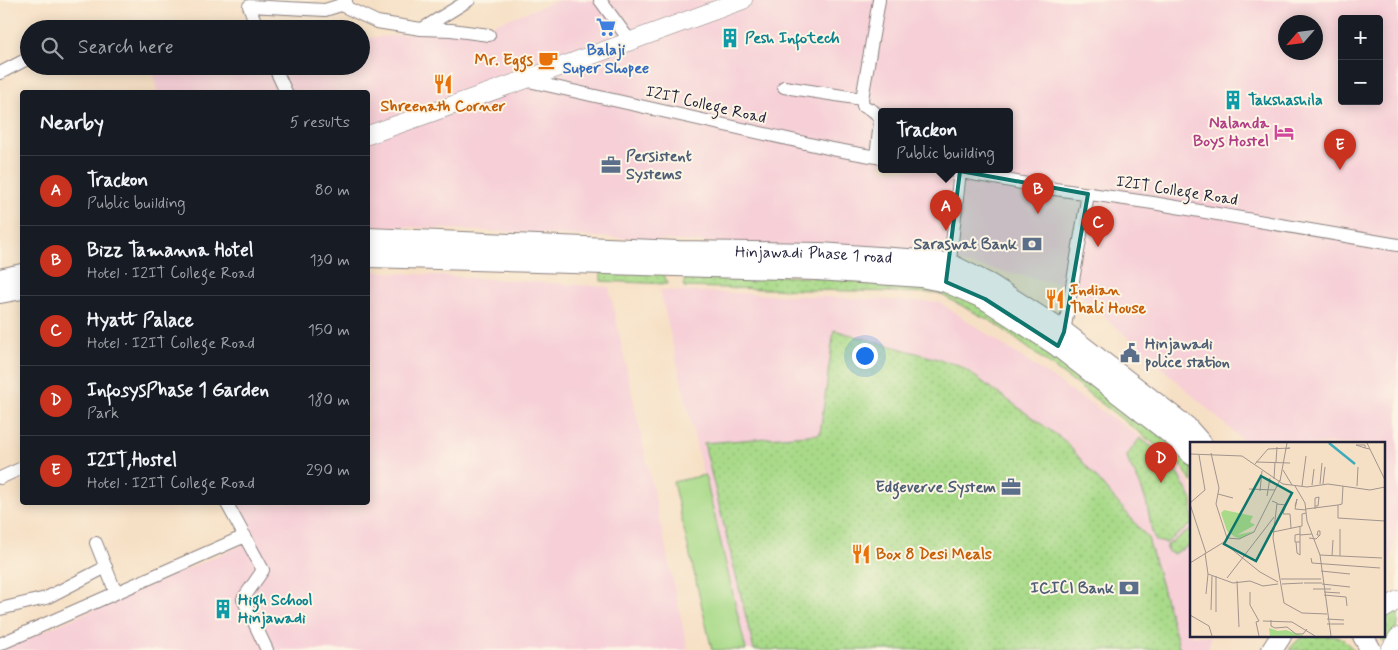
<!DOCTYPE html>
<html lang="en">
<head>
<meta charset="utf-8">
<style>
  body { margin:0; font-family:Mynerve,sans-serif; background:#20242c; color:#f1f3f6 }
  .controls { position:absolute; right:15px; top:15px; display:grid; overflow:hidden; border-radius:5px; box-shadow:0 2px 12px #0003 }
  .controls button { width:45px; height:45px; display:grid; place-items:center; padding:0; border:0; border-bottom:1px solid #363941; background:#171b24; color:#f1f3f6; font:25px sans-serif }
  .compass { position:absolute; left:1278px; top:15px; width:45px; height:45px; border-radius:50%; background:#171b24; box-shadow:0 2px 12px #0003; rotate:242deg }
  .you { position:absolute; left:864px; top:355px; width:18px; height:18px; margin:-12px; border:4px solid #fff; border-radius:50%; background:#1a73e8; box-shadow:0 0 0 8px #1a73e833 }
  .badge { display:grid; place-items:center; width:32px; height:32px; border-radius:50%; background:#c8321e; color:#fff; font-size:16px; font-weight:700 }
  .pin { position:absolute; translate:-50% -41px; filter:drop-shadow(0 1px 2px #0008) }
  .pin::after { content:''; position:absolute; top:26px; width:18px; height:15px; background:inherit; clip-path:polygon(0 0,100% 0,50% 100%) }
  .popup { position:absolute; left:878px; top:108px; width:135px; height:65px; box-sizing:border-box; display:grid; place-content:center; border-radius:5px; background:#171b24; filter:drop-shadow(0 1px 4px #0005); font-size:16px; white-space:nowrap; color:#9ea1a6 }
  .popup b { font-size:19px; color:#f1f3f6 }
  .popup::after { content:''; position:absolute; left:50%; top:100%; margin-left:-10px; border:10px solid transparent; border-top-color:#171b24 }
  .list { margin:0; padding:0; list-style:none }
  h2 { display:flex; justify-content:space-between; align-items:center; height:65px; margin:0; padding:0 20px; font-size:21px }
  h2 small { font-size:16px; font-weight:400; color:#9ea1a6 }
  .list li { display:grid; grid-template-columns:32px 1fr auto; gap:15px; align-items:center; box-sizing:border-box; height:70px; padding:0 20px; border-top:1px solid #363941 }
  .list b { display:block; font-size:19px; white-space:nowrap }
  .list p { margin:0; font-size:16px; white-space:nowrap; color:#9ea1a6 }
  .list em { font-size:16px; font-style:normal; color:#9ea1a6 }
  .icon { flex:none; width:28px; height:28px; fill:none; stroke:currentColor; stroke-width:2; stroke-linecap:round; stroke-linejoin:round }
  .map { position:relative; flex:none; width:1398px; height:650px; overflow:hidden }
  .search { position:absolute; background:#171b24; box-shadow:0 2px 12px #0003; left:20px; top:20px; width:350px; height:55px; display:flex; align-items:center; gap:12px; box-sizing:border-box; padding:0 18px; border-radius:28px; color:#9ea1a6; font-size:19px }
  .panel { position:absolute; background:#171b24; box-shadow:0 2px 12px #0003; left:20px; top:90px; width:350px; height:415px; border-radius:5px }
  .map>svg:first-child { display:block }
</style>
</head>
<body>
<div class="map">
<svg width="1398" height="650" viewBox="0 0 1398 650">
  <defs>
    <pattern id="grass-dots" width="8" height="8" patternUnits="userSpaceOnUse" patternTransform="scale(1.25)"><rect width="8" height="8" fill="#a9da89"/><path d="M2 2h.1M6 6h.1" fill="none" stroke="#91bb77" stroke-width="1.8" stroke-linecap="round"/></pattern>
  </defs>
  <rect width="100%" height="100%" fill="#fcf5e5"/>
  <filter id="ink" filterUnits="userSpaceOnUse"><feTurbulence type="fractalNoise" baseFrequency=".02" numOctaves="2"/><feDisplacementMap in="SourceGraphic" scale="10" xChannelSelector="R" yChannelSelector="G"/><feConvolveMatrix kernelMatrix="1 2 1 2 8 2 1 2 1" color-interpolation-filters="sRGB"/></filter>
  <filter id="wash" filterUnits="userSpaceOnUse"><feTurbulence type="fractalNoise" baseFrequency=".0096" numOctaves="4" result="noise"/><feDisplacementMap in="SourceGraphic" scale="20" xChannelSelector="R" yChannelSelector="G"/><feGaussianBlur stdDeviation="1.12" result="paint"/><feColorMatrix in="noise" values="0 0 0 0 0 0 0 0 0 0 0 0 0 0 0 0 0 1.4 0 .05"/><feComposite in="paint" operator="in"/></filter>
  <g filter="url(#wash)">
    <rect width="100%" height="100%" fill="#f6e0c5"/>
    <path fill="#f6cfd7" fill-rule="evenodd" d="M 559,0 L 1398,0 L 1398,520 L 1391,561 L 1384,561 L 1384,444 L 1247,444 L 1070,286 L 915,253 L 368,225 L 368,92 L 157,92 L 152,66 L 361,66 L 361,39 L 492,25 ZM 1342,19 L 1379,19 L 1379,101 L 1342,101 ZM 1286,22 L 1316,22 L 1316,52 L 1286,52 ZM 882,112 L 1010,112 L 1010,170 L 882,170 Z
      M 368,271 L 609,287 L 688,650 L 0,650 L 256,539 L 235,503 L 368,502 Z
      M 660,290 L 939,302 L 1160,450 L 1179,466 L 1192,488 L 1192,636 L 1211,636 L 1208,650 L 744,650 Z"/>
    <path fill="url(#grass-dots)" stroke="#667e62" d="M 601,266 L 661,269 L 665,277 L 667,284 L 601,281 Z
      M 685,271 L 936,284 L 1009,320 L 1180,449 L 1192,466 L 1192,483 L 1182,466 L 1117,415 L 996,324 L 938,293 L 684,287 Z
      M 834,330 L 959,365 L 1065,441 L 1148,538 L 1180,650 L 754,650 L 704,443 L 820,434 Z
      M 1140,438 L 1170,460 L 1192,500 L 1192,524 L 1166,543 L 1156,541 C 1150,530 1151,522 1148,510 C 1146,499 1141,487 1136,476 C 1132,469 1128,464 1127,455 Z
      M 1192,529 L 1192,544 L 1173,554 L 1167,551 L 1167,545 Z
      M 1398,611 L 1398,625 L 1388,642 L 1384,643 L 1380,636 L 1384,636 L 1384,616 Z
      M 1303,636 L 1338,636 L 1343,639 L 1354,650 L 1289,650 L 1296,642 Z"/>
    <path fill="#a9da89" stroke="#667e62" d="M 705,475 L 746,650 L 712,650 L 673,482 Z"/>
  </g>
  <g filter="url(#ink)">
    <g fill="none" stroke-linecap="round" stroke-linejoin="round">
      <defs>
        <path id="street" d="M 600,0 L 630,41
          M 341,5 L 377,22 L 421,29 L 451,30 L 489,35
          M 258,29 L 249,6 L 325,10 L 341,5 L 346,1
          M 422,29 L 469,0
          M 274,66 L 286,92
          M 0,73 L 29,58
          M 524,80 L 832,149 L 882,158
          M 784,87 L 862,99
          M 876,157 L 880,122 C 878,112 872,110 863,106 L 862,99 L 879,0
          M 951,170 L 1055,189 L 1153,203 L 1398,245
          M 949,269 L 960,171
          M 1064,332 L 1088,194
          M 0,478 L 22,468
          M 226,502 L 263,570 L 243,599 L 267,650
          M 96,543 L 116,593
          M 0,609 L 46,598 L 106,567
          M 0,644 L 245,536"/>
        <path id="secondary" d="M 368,135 L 524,80 L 743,0
          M 1384,609 L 1398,600
          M 1390,650 L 1398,637"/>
        <g id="primary">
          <path id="s1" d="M 368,238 L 678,251 L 820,253 L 922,260 L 950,264 L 991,285 L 1064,332 L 1187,427 L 1202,444"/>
          <path d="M 368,257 L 817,270 L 921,277 L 946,282 L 985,299 L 1056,345 L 1177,439 L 1192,455"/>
          <path d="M 0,279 L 22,274"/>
          <path d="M 0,293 L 22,289"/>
          <path d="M 1363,636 L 1371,650"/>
          <path d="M 1272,650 L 1281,636"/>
        </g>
      </defs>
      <use href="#street" stroke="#8c8180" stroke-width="14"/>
      <use href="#secondary" stroke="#8c8180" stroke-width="19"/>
      <use href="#primary" stroke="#8c8180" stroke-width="22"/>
      <use href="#street" stroke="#fff" stroke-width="12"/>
      <use href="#secondary" stroke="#fff" stroke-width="18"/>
      <use href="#primary" stroke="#fff" stroke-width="20"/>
    </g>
  </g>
  <path fill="#0f766e" fill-opacity="0.2" stroke="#0f766e" stroke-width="4" stroke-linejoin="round" d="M 960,171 L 1088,194 L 1064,332 L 1058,346 L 985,299 L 946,282 Z"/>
  <defs>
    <symbol id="supermarket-bare" viewBox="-9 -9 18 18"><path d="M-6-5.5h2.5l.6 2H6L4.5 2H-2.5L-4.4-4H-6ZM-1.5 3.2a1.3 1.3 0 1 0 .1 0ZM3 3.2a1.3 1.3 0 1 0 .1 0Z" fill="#3f7fe0" stroke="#fcf5e5" stroke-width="2.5" paint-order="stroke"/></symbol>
    <symbol id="building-bare" viewBox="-9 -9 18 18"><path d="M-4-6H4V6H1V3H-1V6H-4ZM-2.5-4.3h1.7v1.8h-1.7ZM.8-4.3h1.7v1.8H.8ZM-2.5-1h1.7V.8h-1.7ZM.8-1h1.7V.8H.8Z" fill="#0f9aa8" stroke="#fcf5e5" stroke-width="2.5" paint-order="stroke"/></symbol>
    <symbol id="cafe-bare" viewBox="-9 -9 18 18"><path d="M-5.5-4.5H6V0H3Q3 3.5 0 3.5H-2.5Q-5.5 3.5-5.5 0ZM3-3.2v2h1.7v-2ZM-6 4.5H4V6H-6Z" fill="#e8710a" stroke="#fcf5e5" stroke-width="2.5" paint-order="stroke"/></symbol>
    <symbol id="restaurant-bare" viewBox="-9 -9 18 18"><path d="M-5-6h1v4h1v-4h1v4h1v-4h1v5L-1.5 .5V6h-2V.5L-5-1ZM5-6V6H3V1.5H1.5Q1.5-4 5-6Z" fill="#e8710a" stroke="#fcf5e5" stroke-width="2.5" paint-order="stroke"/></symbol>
    <symbol id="hotel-bare" viewBox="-9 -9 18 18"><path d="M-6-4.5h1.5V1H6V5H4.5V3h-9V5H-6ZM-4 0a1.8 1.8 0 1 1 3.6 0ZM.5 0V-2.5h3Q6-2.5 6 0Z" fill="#d1479c" stroke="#fcf5e5" stroke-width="2.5" paint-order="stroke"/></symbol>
    <symbol id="office-bare" viewBox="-9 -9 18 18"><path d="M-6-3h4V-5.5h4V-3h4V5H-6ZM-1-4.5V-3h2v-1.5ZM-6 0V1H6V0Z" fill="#5c6f8a" stroke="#fcf5e5" stroke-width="2.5" paint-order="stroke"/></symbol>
    <symbol id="bank-bare" viewBox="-9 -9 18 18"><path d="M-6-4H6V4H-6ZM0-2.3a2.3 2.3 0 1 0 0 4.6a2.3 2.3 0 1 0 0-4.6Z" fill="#5c6f8a" stroke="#fcf5e5" stroke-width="2.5" paint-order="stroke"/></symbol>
    <symbol id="civic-bare" viewBox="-9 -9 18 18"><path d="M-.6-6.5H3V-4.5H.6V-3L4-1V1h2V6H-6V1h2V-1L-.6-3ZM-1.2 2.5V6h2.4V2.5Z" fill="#5c6f8a" stroke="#fcf5e5" stroke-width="2.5" paint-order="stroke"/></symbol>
  </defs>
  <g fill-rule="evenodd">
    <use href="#supermarket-bare" x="592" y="13" width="28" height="28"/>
    <use href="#building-bare" x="716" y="24" width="28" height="28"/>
    <use href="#cafe-bare" x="534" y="46" width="28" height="28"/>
    <use href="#restaurant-bare" x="429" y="70" width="28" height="28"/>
    <use href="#building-bare" x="1219" y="86" width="28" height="28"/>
    <use href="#hotel-bare" x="1270" y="118" width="28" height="28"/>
    <use href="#office-bare" x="597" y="151" width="28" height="28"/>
    <use href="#bank-bare" x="1018" y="230" width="28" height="28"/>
    <use href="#restaurant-bare" x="1041" y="285" width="28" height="28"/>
    <use href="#civic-bare" x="1116" y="339" width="28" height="28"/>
    <use href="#office-bare" x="997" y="473" width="28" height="28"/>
    <use href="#restaurant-bare" x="847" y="540" width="28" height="28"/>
    <use href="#bank-bare" x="1115" y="574" width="28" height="28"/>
    <use href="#building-bare" x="209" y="595" width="28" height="28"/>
  </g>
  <g text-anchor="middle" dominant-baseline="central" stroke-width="4" stroke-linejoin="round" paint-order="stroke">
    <g font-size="16" font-weight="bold" fill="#0d838f" stroke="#fcf5e5" text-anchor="start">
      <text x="745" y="38">Pesh Infotech</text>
      <text x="1248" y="100">Takshashila</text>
      <text x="238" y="600">High School<tspan x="238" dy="18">Hinjawadi</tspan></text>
    </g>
    <g font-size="16" font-weight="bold" fill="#366cbe" stroke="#fcf5e5">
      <text x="606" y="50">Balaji<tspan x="606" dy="18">Super Shopee</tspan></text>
    </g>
    <g font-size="16" font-weight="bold" fill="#c56008" stroke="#fcf5e5" text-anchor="start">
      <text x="533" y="60" text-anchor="end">Mr. Eggs</text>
      <text x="443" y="106" text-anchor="middle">Shreenath Corner</text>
      <text x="1070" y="290">Indian<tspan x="1070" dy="18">Thali House</tspan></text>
      <text x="876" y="554">Box 8 Desi Meals</text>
    </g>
    <g font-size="16" fill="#22223b" stroke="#fcf5e5">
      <text transform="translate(706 105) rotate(13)">I2IT College Road</text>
      <text transform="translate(1177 191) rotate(9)">I2IT College Road</text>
      <text stroke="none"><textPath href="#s1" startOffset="446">Hinjawadi Phase 1 road</textPath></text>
    </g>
    <g font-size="16" font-weight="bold" fill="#b23c85" stroke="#fcf5e5" text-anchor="end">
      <text x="1269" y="123">Nalanda<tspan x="1269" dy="18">Boys Hostel</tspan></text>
    </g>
    <g font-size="16" font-weight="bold" fill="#4e5e75" stroke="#fcf5e5" text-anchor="end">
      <text x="626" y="156" text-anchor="start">Persistent<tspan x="626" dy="18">Systems</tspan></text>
      <text x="1017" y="244">Saraswat Bank</text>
      <text x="1145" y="344" text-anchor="start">Hinjawadi<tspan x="1145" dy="18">police station</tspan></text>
      <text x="996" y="487">Edgeverve System</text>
      <text x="1114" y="588">ICICI Bank</text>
    </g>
  </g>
  <g transform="translate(1190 442)">
    <rect width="195" height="195" fill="#f6e0c5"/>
    <path d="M 34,68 L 63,74 L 60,80 L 65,83 L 47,93 L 64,89 L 50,97 L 45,95 L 37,89 L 31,71 Z" fill="#a9da89"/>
    <path d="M 79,186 L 88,189 L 96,188 L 114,194 L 80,194 Z" fill="#a9da89"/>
    <path fill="none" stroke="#3eabbc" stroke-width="2.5" d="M 139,1 L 165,22"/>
    <path fill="none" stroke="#a1948e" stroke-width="1" d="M 177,1 L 195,38M 175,6 L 166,3 L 175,3 L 175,6 L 180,7M 21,11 L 29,46 L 26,62 L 37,96 L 49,97 L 64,90 L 90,38M 0,12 L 52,14 L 93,42 L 117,45 L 138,42 L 180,48 L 195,45M 66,20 L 100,21M 86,20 L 87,5M 65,22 L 78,7 L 100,6 L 95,7M 93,28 L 102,43M 84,37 L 85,20M 90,39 L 97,1M 130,42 L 132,21M 133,42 L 135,25M 122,43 L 124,27M 105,44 L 115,61 L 117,79 L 130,113 L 141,194M 112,44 L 116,14M 167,44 L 168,25M 59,47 L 85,48M 70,49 L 72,29M 28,52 L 43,56M 77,54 L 80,36M 82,59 L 87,61 L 83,96 L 94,161 L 112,171 L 137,172M 0,61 L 15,48 L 9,13M 0,62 L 16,111M 87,62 L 96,63 L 93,72 L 100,72 L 101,86M 148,63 L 152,62 L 153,44M 105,64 L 107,57 L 105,67 L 116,68M 125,64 L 128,64 L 129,55 L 125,56 L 125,67M 116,67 L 148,63 L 148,76 L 195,79M 110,84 L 110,93 L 122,92M 83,90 L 112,84 L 112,72 L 116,71M 110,93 L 110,100 L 105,100 L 105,93 L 110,92M 119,96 L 126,97 L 130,93 L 130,89 L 128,89 L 127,93 L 129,93M 106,100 L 107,111 L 110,113 L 110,100M 34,101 L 70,130 L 88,140M 15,111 L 18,132 L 43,141M 130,113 L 150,114 L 150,87M 142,114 L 143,98M 150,114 L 192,116M 121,116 L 122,121 L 190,126M 0,121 L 34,100M 131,129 L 160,132M 26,134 L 26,170M 37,136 L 84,75M 91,137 L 131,137M 47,139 L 49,185M 43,141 L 60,139 L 73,144 L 88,142M 114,141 L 132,141M 92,142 L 113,141M 132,142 L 160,145M 123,147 L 141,147M 60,150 L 60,163 L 69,179M 134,150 L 150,151M 16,152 L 18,132M 134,153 L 156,155 L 157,164M 21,168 L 22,134M 0,173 L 19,184 L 22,194M 137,177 L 154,178M 81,178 L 81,184 L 85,186 L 97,185 L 106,192 L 113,192 L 117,187M 69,179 L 66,180 L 69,194M 73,179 L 102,180 L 125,194M 137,182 L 154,182"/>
    <path fill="#0f766e" fill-opacity="0.15" stroke="#0f766e" stroke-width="2.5" d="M 71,34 L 102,51 L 66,119 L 34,102 Z"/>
    <rect width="195" height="195" fill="none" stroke="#22223b" stroke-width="2.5"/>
  </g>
</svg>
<div class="controls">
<button>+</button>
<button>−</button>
</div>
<svg class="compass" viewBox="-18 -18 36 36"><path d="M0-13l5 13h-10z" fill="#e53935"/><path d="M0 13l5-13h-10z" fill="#9ea1a6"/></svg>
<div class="you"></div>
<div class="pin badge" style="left:946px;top:231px">A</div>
<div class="popup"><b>Trackon</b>Public building</div>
<div class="pin badge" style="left:1038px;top:214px">B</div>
<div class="pin badge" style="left:1098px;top:247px">C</div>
<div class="pin badge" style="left:1161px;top:483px">D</div>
<div class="pin badge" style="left:1340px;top:170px">E</div>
<div class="search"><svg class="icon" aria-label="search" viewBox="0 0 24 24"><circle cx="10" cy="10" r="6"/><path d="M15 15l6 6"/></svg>Search here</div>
<section class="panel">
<h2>Nearby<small>5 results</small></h2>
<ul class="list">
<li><span class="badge">A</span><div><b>Trackon</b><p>Public building</p></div><em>80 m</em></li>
<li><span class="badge">B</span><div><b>Bizz Tamanna Hotel</b><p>Hotel · I2IT College Road</p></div><em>130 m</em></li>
<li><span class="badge">C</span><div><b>Hyatt Palace</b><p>Hotel · I2IT College Road</p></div><em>150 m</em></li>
<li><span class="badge">D</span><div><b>InfosysPhase 1 Garden</b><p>Park</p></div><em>180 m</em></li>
<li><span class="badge">E</span><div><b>I2IT,Hostel</b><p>Hotel · I2IT College Road</p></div><em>290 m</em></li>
</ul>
</section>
</div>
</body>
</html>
